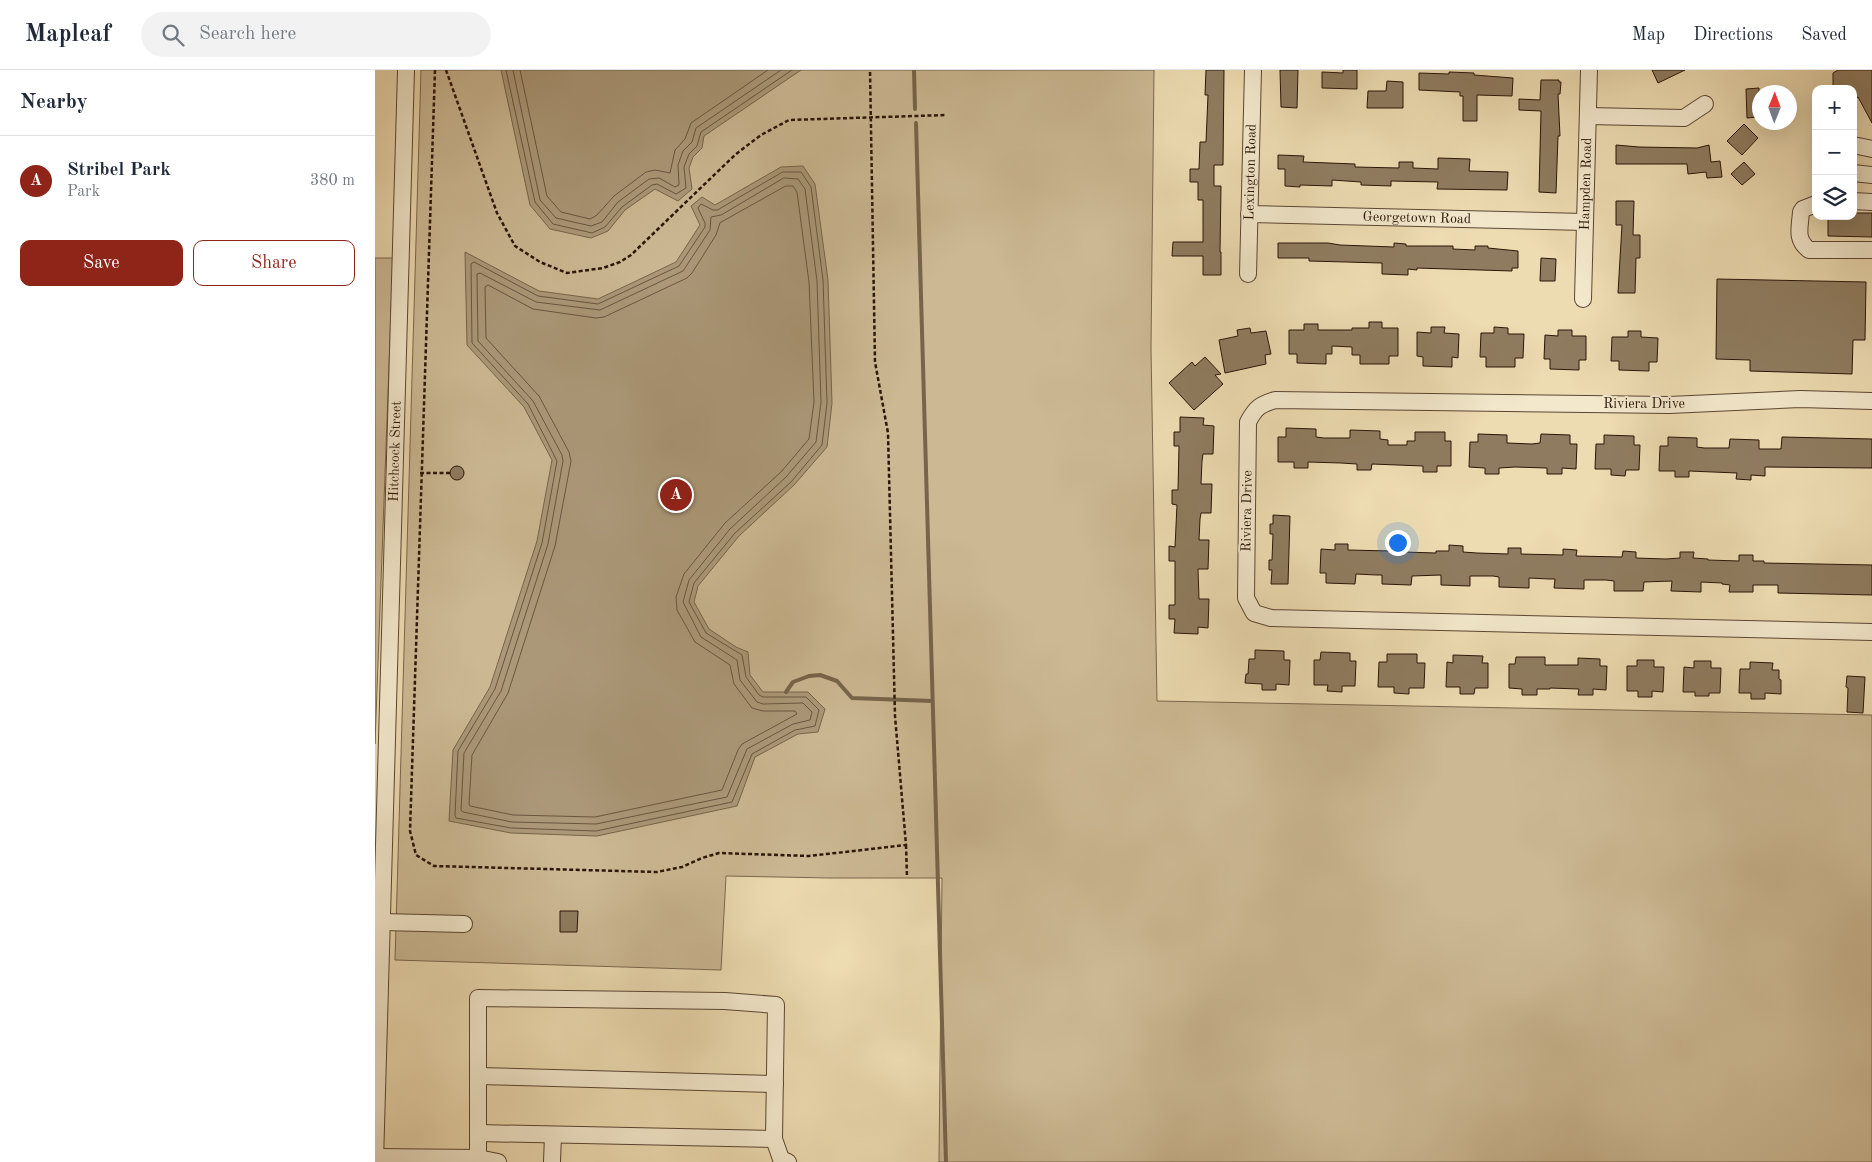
<!DOCTYPE html>
<html lang="en">
<head>
<meta charset="utf-8">
<style>
  body { margin:0; font-family:"Old Standard TT",serif; background:#f2f2f3; color:#1f2937 }
  .controls { position:absolute; right:15px; top:15px; display:grid; overflow:hidden; border-radius:10px; box-shadow:0 5px 20px #0002 }
  .controls button { width:45px; height:45px; display:grid; place-items:center; padding:0; border:0; border-bottom:1px solid #e0e1e3; background:#fff; color:#1f2937; font:25px sans-serif }
  .compass { position:absolute; left:1377px; top:15px; width:45px; height:45px; border-radius:50%; background:#fff; box-shadow:0 5px 20px #0002; rotate:1deg }
  .you { position:absolute; left:1022px; top:472px; width:18px; height:18px; margin:-12px; border:4px solid #fff; border-radius:50%; background:#1a73e8; box-shadow:0 0 0 8px #1a73e833 }
  .badge { display:grid; place-items:center; width:32px; height:32px; border-radius:50%; background:#8f2418; color:#fff; font-size:16px; font-weight:700 }
  .pin { position:absolute; translate:-50% -50%; border:2px solid #fff; box-shadow:0 1px 5px #0006 }
  .list { margin:0; padding:0; list-style:none }
  h2 { display:flex; justify-content:space-between; align-items:center; height:65px; margin:0; padding:0 20px; font-size:21px }
  h2 small { font-size:16px; font-weight:400; color:#747a83 }
  .list li { display:grid; grid-template-columns:32px 1fr auto; gap:15px; align-items:center; box-sizing:border-box; height:90px; padding:0 20px; border-top:1px solid #e0e1e3 }
  .list b { display:block; font-size:19px; white-space:nowrap }
  .list p { margin:0; font-size:16px; white-space:nowrap; color:#747a83 }
  .list em { font-size:16px; font-style:normal; color:#747a83 }
  .actions { display:flex; gap:10px; padding:15px 20px }
  .actions a { flex:1; padding:11px 0; border:1px solid #8f2418; border-radius:10px; text-align:center; font-size:18px; color:#8f2418 }
  .actions .main { background:#8f2418; color:#fff }
  .icon { flex:none; width:28px; height:28px; fill:none; stroke:currentColor; stroke-width:2; stroke-linecap:round; stroke-linejoin:round }
  .map { position:relative; flex:none; width:1497px; height:1092px; overflow:hidden }
  header { display:flex; align-items:center; gap:30px; box-sizing:border-box; height:70px; padding:0 25px; background:#fff; border-bottom:1px solid #e0e1e3 }
  header strong { font-size:24px }
  nav { display:flex; gap:28px; margin-inline-start:auto; font-size:18px }
  .search { width:350px; height:45px; background:#f2f2f3; display:flex; align-items:center; gap:12px; box-sizing:border-box; padding:0 18px; border-radius:28px; color:#747a83; font-size:19px }
  main { display:flex }
  aside { flex:1; background:#fff }
  .map>svg:first-child { display:block }
</style>
</head>
<body>
<header>
<strong>Mapleaf</strong>
<div class="search"><svg class="icon" aria-label="search" viewBox="0 0 24 24"><circle cx="10" cy="10" r="6"/><path d="M15 15l6 6"/></svg>Search here</div>
<nav><a>Map</a><a>Directions</a><a>Saved</a></nav>
</header>
<main>
<aside>
<h2>Nearby<small></small></h2>
<ul class="list">
<li><span class="badge">A</span><div><b>Stribel Park</b><p>Park</p></div><em>380 m</em></li>
</ul>
<div class="actions"><a class="main">Save</a><a>Share</a></div>
</aside>
<div class="map">
<svg width="1497" height="1092" viewBox="0 0 1497 1092">
  <rect width="100%" height="100%" fill="#eddbb1"/>
  <filter id="stains"><feTurbulence type="fractalNoise" baseFrequency=".004" numOctaves="4"/><feColorMatrix values="0 0 0 0 .2 0 0 0 0 .09 0 0 0 0 .02 0 0 0 .5 -.17"/></filter>
  <radialGradient id="worn" r=".72"><stop offset=".6" stop-color="#630" stop-opacity="0"/><stop offset="1" stop-color="#630" stop-opacity=".3"/></radialGradient>
  <path fill="#ccb994" stroke="#7b674e" d="M 46,0 L 779,0 L 776,278 L 782,631 L 1497,645 L 1497,1092 L 564,1092 L 567,808 L 455,808 L 351,806 L 346,900 L 20,890 Z
    M 0,188 L 18,188 L 0,674 Z"/>
  <path fill="#ab9878" stroke="#77644b" d="M 126,0 L 426,0 L 329,66 L 327,78 L 318,87 L 314,98 L 317,119 L 303,131 L 280,119 L 250,140 L 233,161 L 216,168 L 175,159 L 155,135 Z
    M 428,96 L 440,114 L 453,210 L 457,333 L 452,377 L 419,415 L 364,466 L 323,516 L 319,532 L 334,559 L 361,577 L 373,582 L 375,605 L 388,622 L 433,622 L 450,639 L 443,662 L 423,664 L 380,687 L 362,736 L 222,766 L 136,763 L 74,751 L 78,680 L 115,617 L 162,471 L 177,390 L 149,337 L 92,275 L 90,182 L 164,221 L 223,229 L 301,192 L 325,155 L 316,136 L 327,127 L 340,135 L 406,97 Z"/>
  <g fill="none" stroke-linecap="round" stroke-linejoin="round">
    <path stroke="#6a5640" stroke-width="1" d="M 131,0 L 160,132 L 178,154 L 217,163 L 230,157 L 247,137 L 277,115 L 282,114 L 301,124 L 311,118 L 309,97 L 314,84 L 322,76 L 326,62 L 417,0
      M 138,0 L 165,130 L 181,148 L 216,156 L 227,152 L 243,132 L 274,109 L 284,108 L 300,117 L 304,115 L 303,95 L 308,81 L 317,72 L 321,58 L 406,0
      M 145,0 L 172,126 L 186,142 L 215,149 L 222,145 L 239,126 L 271,102 L 280,100 L 295,103 L 300,80 L 310,69 L 316,53 L 393,0
      M 408,102 L 426,102 L 436,117 L 448,210 L 452,333 L 447,375 L 416,412 L 360,463 L 319,513 L 314,532 L 331,563 L 367,585 L 371,607 L 384,625 L 388,627 L 431,627 L 444,640 L 440,656 L 420,660 L 377,684 L 357,732 L 221,761 L 136,758 L 81,748 L 80,745 L 83,681 L 120,619 L 167,473 L 182,391 L 153,334 L 97,273 L 96,194 L 99,192 L 163,226 L 223,234 L 304,196 L 330,157 L 330,153 L 323,138 L 326,134 L 338,140 L 342,140 Z
      M 409,108 L 423,109 L 430,119 L 442,211 L 446,332 L 441,372 L 411,407 L 355,459 L 314,510 L 308,532 L 326,567 L 362,590 L 365,610 L 382,632 L 388,634 L 428,633 L 437,642 L 435,650 L 418,654 L 372,679 L 352,727 L 221,754 L 137,752 L 88,742 L 86,740 L 89,683 L 126,621 L 173,474 L 188,391 L 187,385 L 158,331 L 103,271 L 102,204 L 105,203 L 161,232 L 225,240 L 308,201 L 335,160 L 336,147 L 346,145 Z
      M 411,116 L 418,116 L 422,122 L 434,212 L 439,332 L 434,369 L 406,402 L 350,453 L 309,504 L 301,527 L 302,540 L 320,572 L 355,595 L 359,614 L 377,638 L 388,641 L 420,641 L 422,644 L 367,674 L 363,680 L 347,720 L 220,747 L 138,745 L 95,736 L 94,734 L 97,685 L 133,623 L 180,476 L 196,391 L 194,382 L 164,326 L 111,268 L 110,217 L 113,215 L 158,239 L 221,248 L 229,247 L 312,208 L 317,203 L 341,165 L 345,153 Z"/>
    <path stroke="#77644b" stroke-width="4" d="M 539,0 L 540,39
      M 541,53 L 571,1092
      M 411,622 L 418,612 L 434,606 L 445,605 L 462,611 L 477,628 L 557,631"/>
  </g>
  <path fill="#8f7c60" stroke="#2a1508" d="M 831,0 L 849,0 L 848,95 L 839,95 L 839,116 L 846,116 L 845,182 L 846,182 L 846,205 L 828,205 L 828,186 L 797,186 L 798,172 L 828,172 L 828,130 L 823,130 L 823,112 L 815,112 L 815,99 L 824,99 L 825,72 L 831,72 L 833,25 L 830,25 Z
    M 905,0 L 923,0 L 922,38 L 906,37 Z
    M 968,0 L 982,0 L 982,19 L 947,18 L 947,2 L 968,3 Z
    M 1277,0 L 1310,0 L 1283,13 Z
    M 1463,0 L 1497,0 L 1497,53 L 1483,27 L 1478,30 L 1478,19 L 1458,19 L 1458,3 Z
    M 1074,2 L 1099,3 L 1099,5 L 1138,8 L 1137,26 L 1102,25 L 1102,51 L 1088,51 L 1088,26 L 1085,26 L 1085,22 L 1044,20 L 1044,3 L 1074,4 Z
    M 1166,10 L 1184,10 L 1184,12 L 1186,12 L 1185,24 L 1183,24 L 1185,66 L 1183,66 L 1181,123 L 1164,122 L 1166,41 L 1144,40 L 1144,29 L 1165,30 Z
    M 1012,11 L 1028,12 L 1028,38 L 992,38 L 993,21 L 1011,21 Z
    M 1384,18 L 1384,47 L 1372,48 L 1371,19 Z
    M 1369,54 L 1383,68 L 1367,85 L 1352,71 Z
    M 1241,75 L 1264,77 L 1322,78 L 1334,75 L 1336,92 L 1345,91 L 1347,107 L 1332,108 L 1331,102 L 1313,104 L 1312,94 L 1241,94 Z
    M 903,85 L 929,86 L 928,92 L 980,94 L 980,97 L 1024,98 L 1024,92 L 1038,92 L 1038,98 L 1063,99 L 1063,88 L 1095,89 L 1094,101 L 1133,102 L 1132,120 L 1062,119 L 1063,112 L 1016,111 L 1016,116 L 986,115 L 986,112 L 957,110 L 957,116 L 925,115 L 925,117 L 910,116 L 910,99 L 903,99 Z
    M 1369,92 L 1380,104 L 1367,115 L 1356,104 Z
    M 1241,131 L 1259,131 L 1258,165 L 1265,165 L 1265,188 L 1261,188 L 1260,223 L 1243,223 L 1247,155 L 1241,155 Z
    M 1478,143 L 1497,143 L 1497,167 L 1453,166 L 1453,146 L 1478,146 Z
    M 903,173 L 953,173 L 965,175 L 1019,177 L 1019,173 L 1031,174 L 1031,176 L 1078,176 L 1078,179 L 1100,180 L 1100,176 L 1113,176 L 1113,178 L 1143,181 L 1143,198 L 1137,198 L 1137,201 L 1042,198 L 1042,200 L 1033,199 L 1033,205 L 1007,204 L 1007,193 L 934,191 L 934,188 L 903,188 Z
    M 1166,188 L 1181,189 L 1180,211 L 1165,211 Z
    M 1342,209 L 1491,212 L 1490,270 L 1478,270 L 1477,304 L 1375,301 L 1375,290 L 1341,289 Z
    M 994,252 L 1007,252 L 1007,258 L 1023,258 L 1023,286 L 1014,286 L 1014,294 L 985,294 L 985,285 L 977,285 L 977,277 L 957,276 L 957,284 L 951,284 L 951,294 L 922,293 L 922,284 L 914,284 L 914,260 L 929,260 L 929,254 L 943,254 L 943,260 L 977,260 L 977,258 L 994,258 Z
    M 1056,257 L 1070,257 L 1069,263 L 1084,264 L 1083,288 L 1077,287 L 1077,297 L 1048,296 L 1048,287 L 1042,286 L 1042,262 L 1056,263 Z
    M 1119,257 L 1133,258 L 1133,264 L 1149,264 L 1148,288 L 1140,288 L 1140,297 L 1111,297 L 1111,287 L 1105,287 L 1106,263 L 1119,263 Z
    M 875,258 L 876,263 L 891,261 L 896,284 L 890,285 L 891,294 L 850,303 L 844,270 L 863,266 L 862,260 Z
    M 1183,260 L 1197,260 L 1197,266 L 1211,266 L 1211,290 L 1204,290 L 1204,300 L 1175,299 L 1175,289 L 1169,289 L 1170,265 L 1183,266 Z
    M 1253,261 L 1266,261 L 1266,267 L 1283,268 L 1282,292 L 1274,292 L 1274,301 L 1244,300 L 1244,291 L 1236,291 L 1237,267 L 1253,267 Z
    M 830,287 L 846,304 L 840,305 L 848,314 L 819,340 L 794,313 L 817,292 L 820,296 Z
    M 805,347 L 829,348 L 828,355 L 839,356 L 838,384 L 828,384 L 827,391 L 826,414 L 837,414 L 836,443 L 826,443 L 825,449 L 824,470 L 834,470 L 833,499 L 823,499 L 824,529 L 834,529 L 833,558 L 823,557 L 823,564 L 799,563 L 800,549 L 794,549 L 794,535 L 800,535 L 800,491 L 794,491 L 794,476 L 800,477 L 802,435 L 797,434 L 797,420 L 803,420 L 804,376 L 799,376 L 799,362 L 805,362 Z
    M 911,358 L 941,359 L 941,367 L 949,368 L 975,368 L 975,360 L 1005,361 L 1005,369 L 1013,370 L 1013,375 L 1032,375 L 1032,371 L 1040,371 L 1040,362 L 1070,362 L 1070,371 L 1076,371 L 1076,396 L 1062,396 L 1062,402 L 1048,402 L 1048,396 L 997,394 L 996,400 L 982,400 L 982,394 L 966,393 L 933,392 L 933,398 L 919,398 L 919,392 L 903,392 L 903,367 L 911,367 Z
    M 1103,364 L 1132,365 L 1132,373 L 1157,374 L 1165,373 L 1166,364 L 1195,365 L 1195,374 L 1202,374 L 1201,399 L 1187,398 L 1187,404 L 1172,404 L 1172,398 L 1140,397 L 1124,398 L 1124,404 L 1110,404 L 1110,398 L 1094,397 L 1095,372 L 1103,372 Z
    M 1229,365 L 1259,366 L 1259,375 L 1265,375 L 1264,400 L 1251,400 L 1250,406 L 1236,405 L 1236,399 L 1220,399 L 1221,374 L 1229,374 Z
    M 1293,367 L 1322,368 L 1322,377 L 1329,378 L 1354,378 L 1355,369 L 1384,370 L 1384,379 L 1406,379 L 1407,367 L 1497,369 L 1497,398 L 1390,397 L 1390,406 L 1376,405 L 1376,410 L 1361,409 L 1362,403 L 1314,401 L 1314,407 L 1300,407 L 1300,401 L 1284,401 L 1285,376 L 1293,376 Z
    M75 403a7 7 0 1 1 14 0a7 7 0 1 1-14 0Z
    M 898,445 L 915,446 L 913,514 L 896,514 L 897,500 L 894,500 L 894,490 L 897,490 L 898,464 L 895,464 L 895,454 L 898,454 Z
    M 960,474 L 973,474 L 973,480 L 1016,481 L 1016,475 L 1029,476 L 1029,482 L 1061,483 L 1061,481 L 1074,481 L 1074,475 L 1088,476 L 1088,482 L 1102,483 L 1133,484 L 1133,478 L 1146,478 L 1146,484 L 1188,485 L 1188,479 L 1202,480 L 1201,486 L 1247,487 L 1248,481 L 1261,482 L 1261,488 L 1291,489 L 1305,488 L 1305,482 L 1319,482 L 1318,488 L 1333,489 L 1333,490 L 1364,491 L 1364,485 L 1378,485 L 1378,491 L 1389,491 L 1389,493 L 1497,495 L 1497,525 L 1403,523 L 1403,515 L 1378,515 L 1378,522 L 1354,522 L 1355,515 L 1347,514 L 1347,513 L 1326,512 L 1326,522 L 1296,521 L 1297,511 L 1269,512 L 1268,521 L 1239,521 L 1239,511 L 1231,510 L 1209,510 L 1209,519 L 1179,518 L 1180,509 L 1174,509 L 1154,508 L 1154,518 L 1124,517 L 1124,507 L 1118,506 L 1095,506 L 1095,516 L 1066,515 L 1066,505 L 1037,506 L 1036,515 L 1007,514 L 1007,505 L 1001,505 L 981,504 L 980,514 L 951,513 L 951,503 L 945,503 L 946,479 L 960,480 Z
    M 880,580 L 909,581 L 909,590 L 915,590 L 914,615 L 901,614 L 901,620 L 887,620 L 887,614 L 870,613 L 871,604 L 873,604 L 874,589 L 880,589 Z
    M 946,582 L 975,583 L 975,591 L 981,591 L 980,616 L 967,616 L 967,622 L 952,621 L 953,615 L 939,615 L 939,590 L 945,590 Z
    M 1012,584 L 1042,584 L 1042,593 L 1050,593 L 1049,618 L 1034,618 L 1034,624 L 1019,623 L 1019,617 L 1003,617 L 1004,592 L 1012,592 Z
    M 1078,585 L 1108,586 L 1107,593 L 1113,593 L 1113,618 L 1100,618 L 1099,624 L 1085,624 L 1085,617 L 1071,617 L 1072,592 L 1078,593 Z
    M 1141,587 L 1170,587 L 1170,595 L 1203,595 L 1203,588 L 1225,589 L 1225,596 L 1232,596 L 1231,620 L 1218,619 L 1218,625 L 1203,625 L 1204,619 L 1175,618 L 1175,619 L 1162,619 L 1162,625 L 1147,625 L 1147,619 L 1134,618 L 1134,594 L 1140,594 Z
    M 1262,590 L 1279,590 L 1279,597 L 1289,597 L 1288,622 L 1277,621 L 1277,627 L 1263,627 L 1263,621 L 1252,621 L 1252,596 L 1262,596 Z
    M 1319,591 L 1336,591 L 1336,598 L 1346,598 L 1345,623 L 1334,623 L 1334,626 L 1320,626 L 1320,622 L 1308,622 L 1309,597 L 1319,598 Z
    M 1375,592 L 1398,593 L 1397,600 L 1404,600 L 1404,609 L 1406,610 L 1406,624 L 1390,623 L 1390,629 L 1376,629 L 1376,623 L 1364,623 L 1365,599 L 1375,599 Z
    M 1472,606 L 1490,607 L 1488,643 L 1472,642 L 1473,618 L 1471,617 Z
    M 185,841 L 203,841 L 202,862 L 185,862 Z"/>
  <g fill="none" stroke-linecap="round" stroke-linejoin="round">
    <defs>
      <g id="minor">
        <path d="M 1213,46 L 1309,48 L 1330,34"/>
        <path d="M 1478,75 L 1497,79"/>
        <path d="M 1478,103 L 1497,105"/>
        <path d="M 1478,131 L 1497,132"/>
        <path d="M 1441,134 L 1428,139 L 1426,142 C 1425,158 1420,169 1434,180 L 1497,180"/>
        <path id="s1" d="M 874,144 L 1209,152"/>
        <path id="s2" d="M 873,204 L 878,0"/>
        <path id="s3" d="M 1208,229 L 1214,0"/>
        <path d="M 1497,331 L 1425,329 L 1294,335 L 900,330 C 885,335 881,337 873,352 L 871,528 L 879,543 L 896,548 L 1497,562"/>
        <path d="M 7,852 L 89,854"/>
        <path d="M 103,1006 L 400,1014"/>
        <path d="M 103,1063 L 399,1069"/>
        <path d="M 0,1087 L 103,1088 L 123,1092"/>
        <path d="M 103,1088 L 103,928 L 350,931 L 401,935 L 399,1069 L 406,1089 L 413,1092"/>
        <path id="s4" d="M 0,1092 L 31,0"/>
        <path d="M 177,1092 L 178,1065"/>
      </g>
    </defs>
    <use href="#minor" stroke="#5b4632" stroke-width="18"/>
    <path stroke="#2a1508" stroke-width="2.5" stroke-dasharray="4 2.5" stroke-linecap="butt" d="M 60,0 L 35,761 L 41,785 L 59,796 L 282,802 L 307,797 L 327,788 L 344,783 L 434,786 L 531,775 L 520,646 L 513,363 L 500,292 L 495,0
      M 71,0 L 122,143 L 140,176 L 165,192 L 192,203 L 228,198 L 245,192 L 256,185 L 361,84 L 386,65 L 414,50 L 571,45
      M 45,403 L 75,403
      M 531,775 L 532,807"/>
    <use href="#minor" stroke="#f3e8cc" stroke-width="16"/>
  </g>
  <g text-anchor="middle" dominant-baseline="central" stroke-width="4" stroke-linejoin="round" paint-order="stroke">
    <g font-size="14" fill="#2a1508" stroke="#f3e8cc">
      <text stroke="none"><textPath href="#s2" startOffset="102">Lexington Road</textPath></text>
      <text stroke="none"><textPath href="#s3" startOffset="115">Hampden Road</textPath></text>
      <text stroke="none"><textPath href="#s1" startOffset="168">Georgetown Road</textPath></text>
      <text x="1269" y="334">Riviera Drive</text>
      <text stroke="none"><textPath href="#s4" startOffset="711">Hitchcock Street</textPath></text>
      <text transform="translate(872 441) rotate(-89)">Riviera Drive</text>
    </g>
  </g>
  <rect width="100%" height="100%" filter="url(#stains)"/>
  <rect width="100%" height="100%" fill="url(#worn)"/>
</svg>
<div class="controls">
<button>+</button>
<button>−</button>
<button><svg class="icon" aria-label="layers" viewBox="0 0 24 24"><path d="M12 4l9 5-9 5-9-5zM3 14l9 5 9-5"/></svg></button>
</div>
<svg class="compass" viewBox="-18 -18 36 36"><path d="M0-13l5 13h-10z" fill="#e53935"/><path d="M0 13l5-13h-10z" fill="#747a83"/></svg>
<div class="you"></div>
<div class="pin badge" style="left:301px;top:425px">A</div>
</div>
</main>
</body>
</html>
